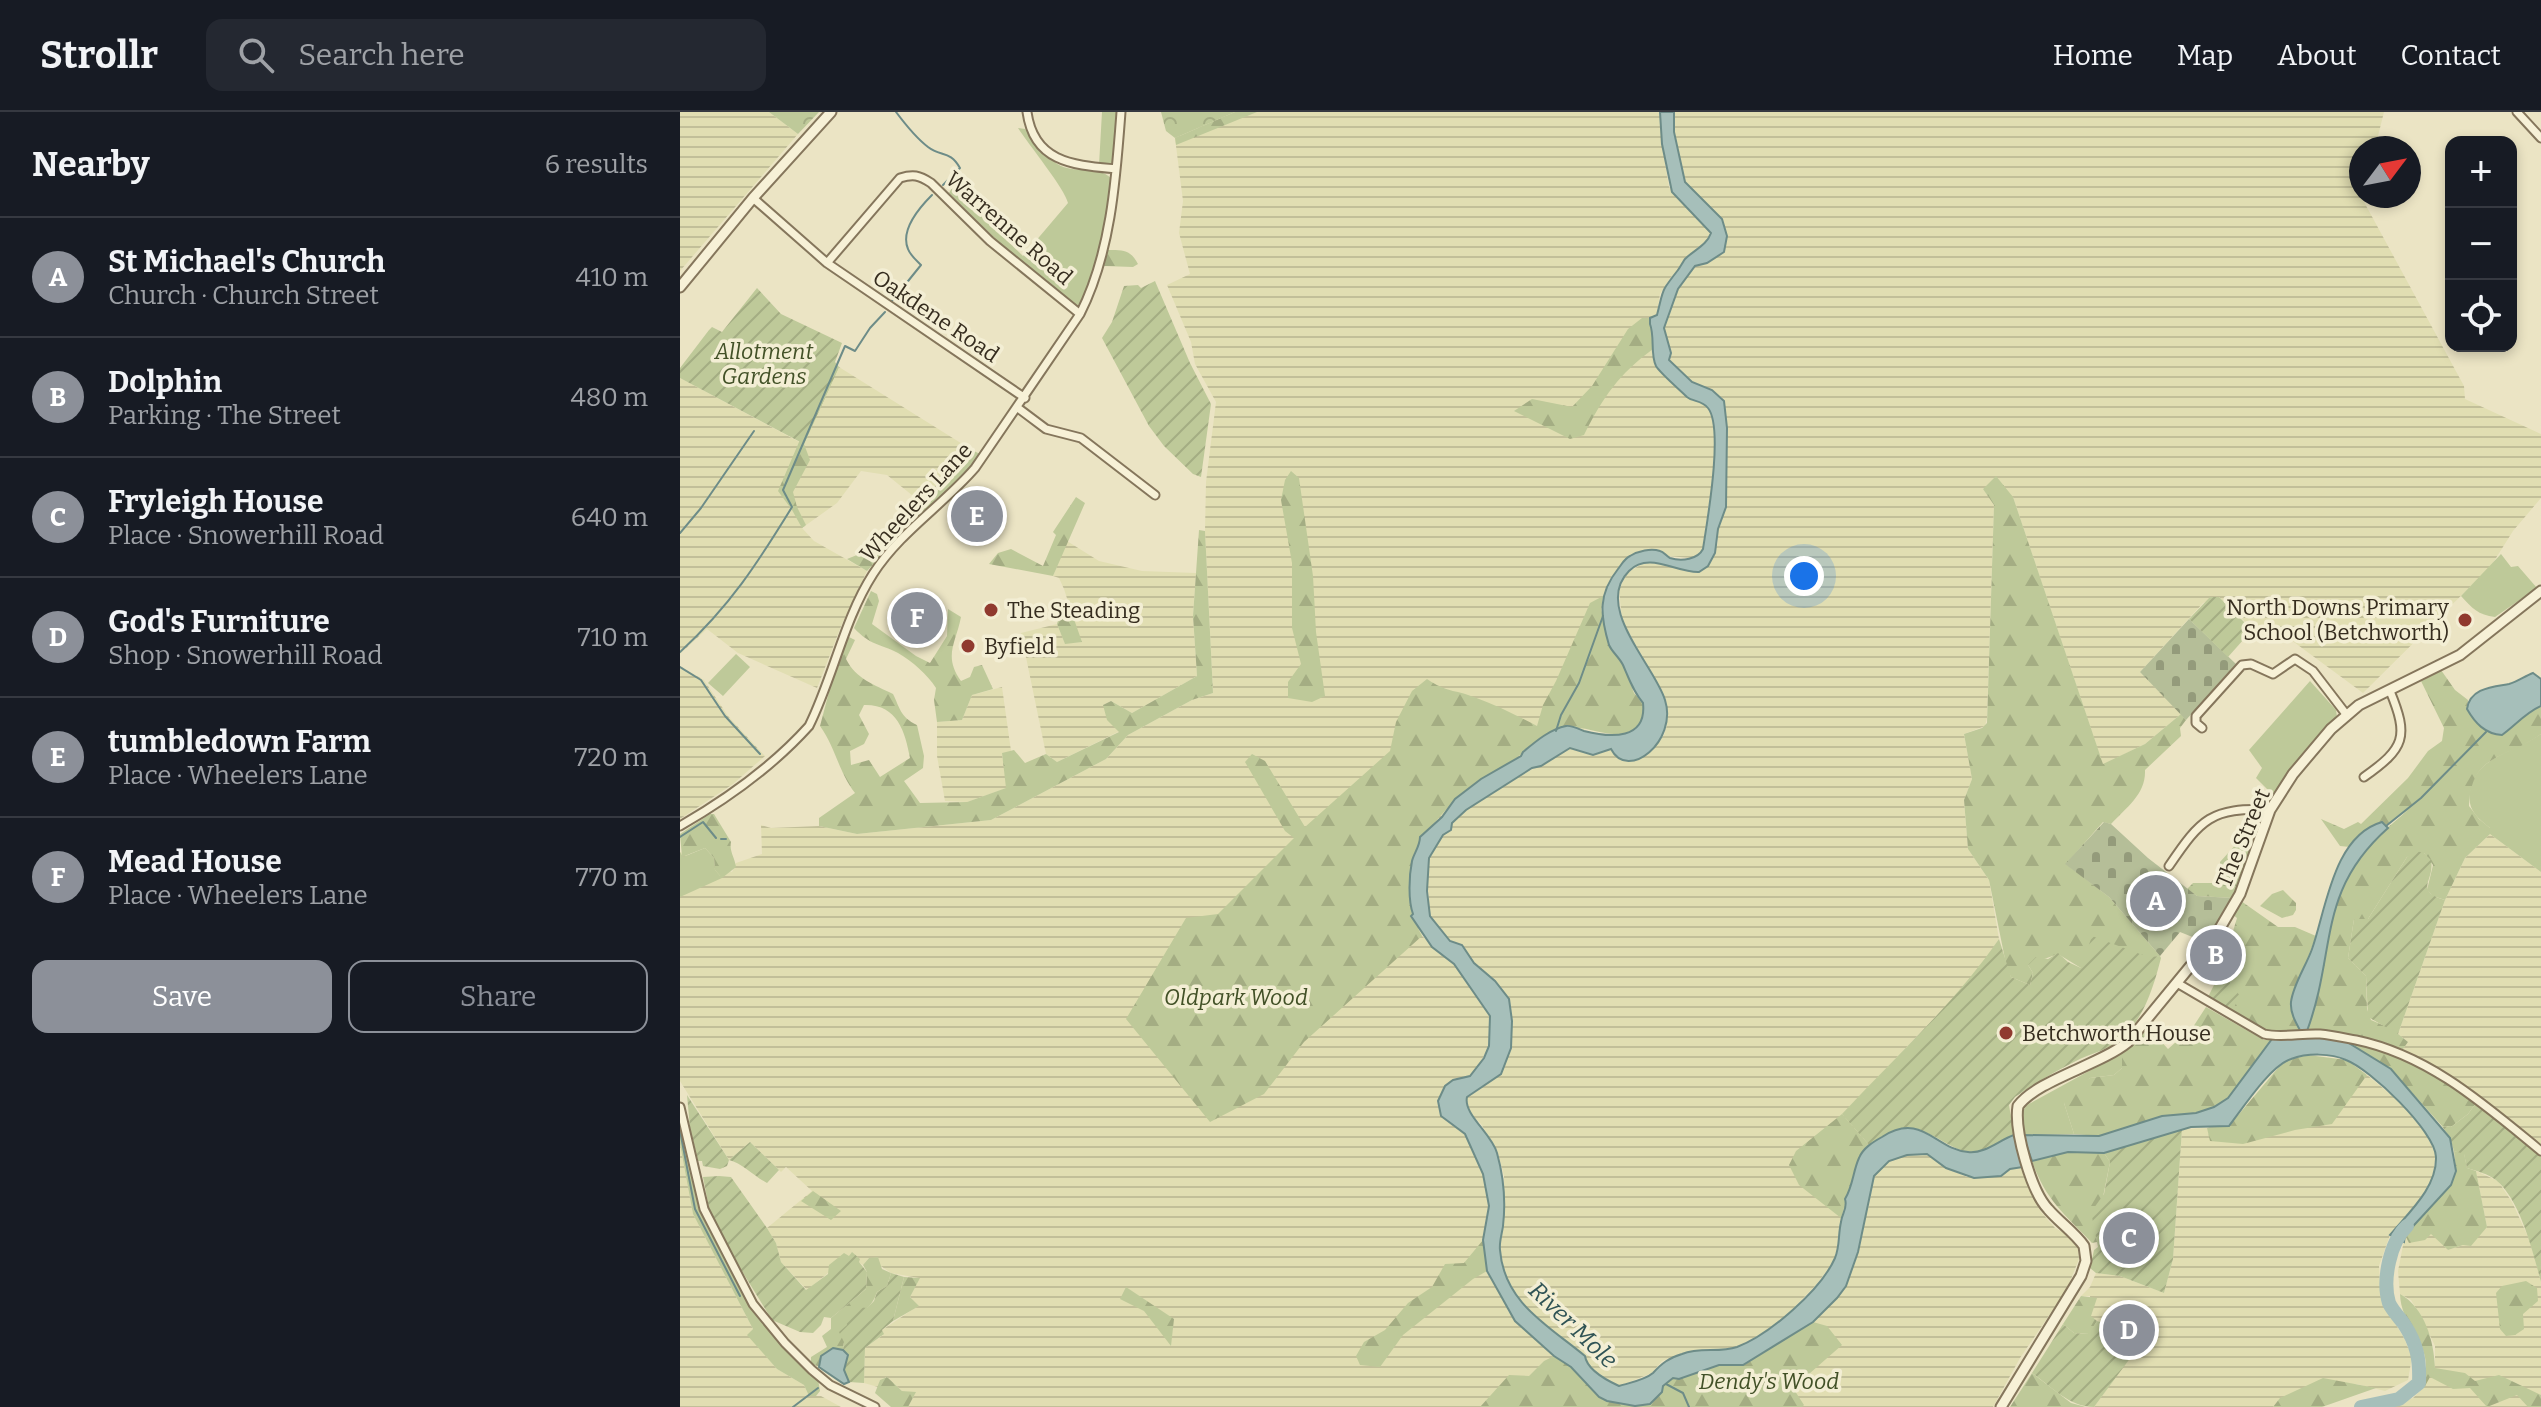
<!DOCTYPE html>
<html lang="en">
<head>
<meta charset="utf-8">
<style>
  body { margin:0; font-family:Bitter,serif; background:#242831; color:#f1f3f6 }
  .controls { position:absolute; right:24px; top:24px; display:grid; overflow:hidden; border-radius:16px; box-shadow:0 4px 12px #0003 }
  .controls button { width:72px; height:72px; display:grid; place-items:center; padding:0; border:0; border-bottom:2px solid #363941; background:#171b24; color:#f1f3f6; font:40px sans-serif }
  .compass { position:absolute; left:1669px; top:24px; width:72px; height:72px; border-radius:50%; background:#171b24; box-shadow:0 4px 12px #0003; rotate:58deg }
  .you { position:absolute; left:1124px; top:464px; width:28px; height:28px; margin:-20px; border:6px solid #fff; border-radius:50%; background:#1a73e8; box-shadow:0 0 0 12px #1a73e833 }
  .badge { display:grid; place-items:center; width:52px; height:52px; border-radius:50%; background:#8c9099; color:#fff; font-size:26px; font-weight:700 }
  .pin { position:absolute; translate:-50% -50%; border:4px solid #fff; box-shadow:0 2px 8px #0006 }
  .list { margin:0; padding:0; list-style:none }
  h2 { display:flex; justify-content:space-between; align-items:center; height:104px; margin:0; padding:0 32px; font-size:34px }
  h2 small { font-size:26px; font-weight:400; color:#9ea1a6 }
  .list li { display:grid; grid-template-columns:52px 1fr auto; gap:24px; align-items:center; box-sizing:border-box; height:120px; padding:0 32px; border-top:2px solid #363941 }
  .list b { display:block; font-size:30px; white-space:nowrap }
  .list p { margin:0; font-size:26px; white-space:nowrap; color:#9ea1a6 }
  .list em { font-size:26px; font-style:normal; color:#9ea1a6 }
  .actions { display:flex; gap:16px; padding:24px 32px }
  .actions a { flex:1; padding:18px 0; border:2px solid #8c9099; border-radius:16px; text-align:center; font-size:28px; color:#8c9099 }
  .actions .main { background:#8c9099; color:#fff }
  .icon { flex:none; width:44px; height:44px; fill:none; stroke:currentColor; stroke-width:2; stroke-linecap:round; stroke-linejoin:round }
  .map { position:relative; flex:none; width:1861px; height:1295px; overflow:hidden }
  header { display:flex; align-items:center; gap:48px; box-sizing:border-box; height:112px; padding:0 40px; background:#171b24; border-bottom:2px solid #363941 }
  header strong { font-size:38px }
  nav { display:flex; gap:44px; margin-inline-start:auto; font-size:28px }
  .search { width:560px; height:72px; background:#242831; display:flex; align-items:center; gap:20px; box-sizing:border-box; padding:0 28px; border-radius:16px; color:#9ea1a6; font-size:30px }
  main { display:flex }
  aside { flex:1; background:#171b24 }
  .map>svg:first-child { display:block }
</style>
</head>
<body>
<header>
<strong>Strollr</strong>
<div class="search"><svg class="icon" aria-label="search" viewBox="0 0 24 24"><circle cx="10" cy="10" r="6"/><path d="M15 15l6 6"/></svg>Search here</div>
<nav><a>Home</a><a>Map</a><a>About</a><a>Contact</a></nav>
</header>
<main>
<aside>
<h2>Nearby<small>6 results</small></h2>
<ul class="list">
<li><span class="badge">A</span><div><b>St Michael's Church</b><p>Church · Church Street</p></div><em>410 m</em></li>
<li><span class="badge">B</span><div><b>Dolphin</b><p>Parking · The Street</p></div><em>480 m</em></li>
<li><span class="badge">C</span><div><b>Fryleigh House</b><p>Place · Snowerhill Road</p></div><em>640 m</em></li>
<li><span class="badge">D</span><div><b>God's Furniture</b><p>Shop · Snowerhill Road</p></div><em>710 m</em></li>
<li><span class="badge">E</span><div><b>tumbledown Farm</b><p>Place · Wheelers Lane</p></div><em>720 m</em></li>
<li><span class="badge">F</span><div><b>Mead House</b><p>Place · Wheelers Lane</p></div><em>770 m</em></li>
</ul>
<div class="actions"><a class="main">Save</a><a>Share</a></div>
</aside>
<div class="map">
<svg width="1861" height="1295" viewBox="0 0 1861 1295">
  <defs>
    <pattern id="farmland-rules" width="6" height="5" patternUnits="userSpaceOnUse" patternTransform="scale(2)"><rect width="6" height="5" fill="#e1deb2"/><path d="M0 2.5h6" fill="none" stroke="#c2bf99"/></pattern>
    <pattern id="forest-firs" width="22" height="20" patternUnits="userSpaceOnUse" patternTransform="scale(2)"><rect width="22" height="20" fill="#bec999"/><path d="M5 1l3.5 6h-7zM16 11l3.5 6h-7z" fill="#a4ad83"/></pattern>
    <pattern id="cemetery-stones" width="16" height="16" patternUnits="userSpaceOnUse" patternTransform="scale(2)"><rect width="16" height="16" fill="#b5be98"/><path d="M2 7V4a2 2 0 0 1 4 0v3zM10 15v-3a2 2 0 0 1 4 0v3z" fill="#949b7b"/></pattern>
    <pattern id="park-crowns" width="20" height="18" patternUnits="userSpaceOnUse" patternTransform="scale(2)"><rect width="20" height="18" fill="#bec999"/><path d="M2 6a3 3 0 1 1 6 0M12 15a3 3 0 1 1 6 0" fill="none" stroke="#a4ad83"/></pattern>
    <pattern id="garden-furrows" width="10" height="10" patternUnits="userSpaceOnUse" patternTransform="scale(2)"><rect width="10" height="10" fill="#bec999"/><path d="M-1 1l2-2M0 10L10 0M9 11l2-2" fill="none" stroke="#a4ad83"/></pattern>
  </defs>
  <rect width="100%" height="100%" fill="#ebe4c4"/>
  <path fill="url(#farmland-rules)" d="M 0,0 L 89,0 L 118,22 L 0,159 Z
    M 555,0 L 980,0 L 982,31 L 989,75 L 1031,121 L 1029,126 L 1003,148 L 1000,157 L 991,165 L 980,182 L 977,203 L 970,206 L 970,212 L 975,253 L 1008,286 L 1021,290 L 1030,297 L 1032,306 L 1035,320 L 1033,363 L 1022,441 L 1011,446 L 987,444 L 937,459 L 931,465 L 904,619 L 741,725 L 742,824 L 774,852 L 810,904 L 809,934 L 796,959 L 790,964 L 782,965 L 766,1009 L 785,1022 L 803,1062 L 809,1094 L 803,1128 L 828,1199 L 835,1209 L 919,1285 L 1133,1210 L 1166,1174 L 1189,1093 L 1194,1064 L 1209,1049 L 1227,1043 L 1247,1042 L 1266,1056 L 1287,1065 L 1343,1055 L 1349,1077 L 1361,1100 L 1375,1116 L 1393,1126 L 1398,1133 L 1399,1147 L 1387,1177 L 1340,1246 L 1313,1295 L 228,1295 L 235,1281 L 222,1279 L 207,1265 L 200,1268 L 198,1275 L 184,1271 L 185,1236 L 203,1223 L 202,1218 L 238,1194 L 230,1185 L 239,1166 L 211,1161 L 189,1146 L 183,1153 L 169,1144 L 127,1178 L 101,1150 L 96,1131 L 87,1116 L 132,1079 L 106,1055 L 101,1060 L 70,1030 L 49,1048 L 0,969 L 0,740 L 52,760 L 56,751 L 82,742 L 81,713 L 91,716 L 139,714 L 177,722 L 311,708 L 426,647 L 448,623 L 512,588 L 533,581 L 525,419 L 526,370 L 536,290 L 515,252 L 511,230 L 487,173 L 510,162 L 499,121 L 503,89 L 495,26 Z
    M 994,0 L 1704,0 L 1695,36 L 1681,36 L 1681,84 L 1684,84 L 1683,88 L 1784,274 L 1785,287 L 1861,322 L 1861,386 L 1833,419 L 1811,454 L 1683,581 L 1592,514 L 1581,525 L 1539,485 L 1523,491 L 1460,560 L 1501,602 L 1465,632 L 1423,653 L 1333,385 L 1303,376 L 1314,393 L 1307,606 L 1305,614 L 1284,622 L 1292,667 L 1284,688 L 1288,737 L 1309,768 L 1319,827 L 1301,854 L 1278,881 L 1163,1002 L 1189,1033 L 1179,1045 L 1154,1149 L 1136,1173 L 1097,1213 L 1059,1234 L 1040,1240 L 1004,1241 L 982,1249 L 972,1261 L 939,1274 L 914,1260 L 905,1251 L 904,1244 L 859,1210 L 833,1180 L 825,1166 L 819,1136 L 823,1114 L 824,1064 L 817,1038 L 801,1012 L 789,1000 L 785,993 L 787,985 L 799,978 L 831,936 L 832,909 L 815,869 L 794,851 L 782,834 L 770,829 L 750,804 L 747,762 L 749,746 L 763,723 L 771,718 L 772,711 L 786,698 L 809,682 L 890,636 L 913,643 L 931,637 L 969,641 L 984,623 L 987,613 L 986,588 L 942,508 L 939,478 L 947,461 L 962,452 L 972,450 L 1019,460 L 1028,454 L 1038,431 L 1038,417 L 1046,395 L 1047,333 L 1042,286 L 1032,278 L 1012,270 L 989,248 L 991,241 L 984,216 L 998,177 L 1015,154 L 1027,151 L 1044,140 L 1042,107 L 1005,70 L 994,20 Z
    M 159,255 L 292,338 L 270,367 L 243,392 L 207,363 L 181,359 L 157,391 L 122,416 L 134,429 L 187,459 L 162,512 L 137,576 L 58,541 L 27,517 L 0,542 L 0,266 L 123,332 Z
    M 387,429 L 419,449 L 462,459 L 516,461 L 513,504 L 517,564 L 452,601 L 431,589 L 423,593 L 440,619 L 377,650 L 366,642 L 341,521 L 377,512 L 385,531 L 401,530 L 384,477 L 379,466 L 373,464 Z
    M 0,554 L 24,568 L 48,604 L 85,644 L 53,672 L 0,707 Z
    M 322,575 L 331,639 L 322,642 L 327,676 L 287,690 L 265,689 L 257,644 L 257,610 L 282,608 L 292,583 Z
    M 1810,722 L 1861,760 L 1861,1032 L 1791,977 L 1723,937 L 1728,930 L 1718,922 L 1765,788 L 1785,746 Z
    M 1687,963 L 1721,991 L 1746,1022 L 1756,1043 L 1752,1067 L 1739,1088 L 1710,1123 L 1699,1154 L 1701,1188 L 1724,1226 L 1732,1245 L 1728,1268 L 1705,1279 L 1677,1272 L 1601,1286 L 1593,1295 L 1414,1295 L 1450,1245 L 1426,1231 L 1434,1214 L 1417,1209 L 1411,1205 L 1410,1184 L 1401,1184 L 1410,1175 L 1416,1161 L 1440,1164 L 1484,1181 L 1493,1147 L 1502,1017 L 1527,1016 Z
    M 0,1032 L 13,1102 L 73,1217 L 68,1223 L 97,1257 L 124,1273 L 129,1284 L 141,1284 L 161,1295 L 0,1295 Z
    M 1796,1059 L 1818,1069 L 1832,1090 L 1850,1129 L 1861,1170 L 1861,1295 L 1707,1295 L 1733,1286 L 1743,1276 L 1755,1256 L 1755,1234 L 1741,1205 L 1731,1188 L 1720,1182 L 1718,1159 L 1725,1123 L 1751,1121 L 1768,1138 L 1783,1133 L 1807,1115 Z"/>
  <path fill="#bec999" d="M 422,0 L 438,0 L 434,50 L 431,53 L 419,53 Z
    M 338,16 L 345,17 C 358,30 363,45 381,54 C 397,61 418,54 431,66 C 429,92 418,178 398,193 L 392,191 L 339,150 L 269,81 L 272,76 L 343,144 L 388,91 C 385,77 349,33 338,16 Z
    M 292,338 L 300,342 L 277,372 L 221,422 L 217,418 L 270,367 Z
    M 1821,442 L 1831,455 L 1838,454 L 1857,476 L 1815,505 C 1798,503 1792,496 1781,484 Z
    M 56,542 L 70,555 L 43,584 L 28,571 Z
    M 1630,569 L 1656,598 L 1657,605 L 1624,641 L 1594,684 L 1576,666 L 1582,656 L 1569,638 Z
    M 1861,622 L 1861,760 L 1810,722 L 1810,716 C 1796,705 1787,697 1790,679 C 1796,644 1834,641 1861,622 Z
    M 25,736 L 34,746 L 35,758 L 42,766 L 0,785 L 0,740 L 3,745 Z
    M 1442,941 L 1442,956 L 1434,963 L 1410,966 L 1384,991 L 1394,1022 L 1343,1023 L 1341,1002 L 1347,993 Z
    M 0,1010 L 20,1097 L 72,1195 L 87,1217 L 138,1267 L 140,1279 L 136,1284 L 129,1284 L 124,1273 L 97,1257 L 67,1223 L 73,1217 L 13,1102 L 0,1032 Z"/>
  <path fill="url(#forest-firs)" fill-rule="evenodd" d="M 555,0 L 577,0 L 496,33 L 495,26 Z
    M 427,138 C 443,138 450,137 458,152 L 453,155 L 424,154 Z
    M 962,206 L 970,206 L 973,237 C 939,262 923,285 904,323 L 890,327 L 834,299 L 852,287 L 892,295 L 912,274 L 948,217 Z
    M 159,255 L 124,332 L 130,348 L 113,380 L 117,395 L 126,413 L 122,416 L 112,398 L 98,379 L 119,330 L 129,300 Z
    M 611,359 L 619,366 L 633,464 L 636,520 L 645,584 L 632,590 L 608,586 L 608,570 L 621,552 L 612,516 L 612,451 L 601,388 L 605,368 Z
    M 1316,364 L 1333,385 L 1423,652 L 1465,632 L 1501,602 L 1506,608 L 1500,616 L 1501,624 L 1465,658 C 1466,682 1447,695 1431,712 L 1423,710 L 1386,752 L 1429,785 L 1480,844 L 1401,856 L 1378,842 L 1348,853 L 1353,861 L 1350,873 L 1331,865 L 1327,857 L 1309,768 L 1288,737 L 1284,688 L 1292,667 L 1284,622 L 1302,616 L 1307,611 L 1314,393 L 1303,377 Z
    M 396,385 L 405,391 L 373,464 L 309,452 L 318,441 L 331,437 L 363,454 L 376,423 L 373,420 Z
    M 519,418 L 525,419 L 533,581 L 512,588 L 448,623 L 426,647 L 311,708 L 177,722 L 139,714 L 139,706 L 175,681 C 158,659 156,636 140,614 L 154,561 L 169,525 L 175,528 L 166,547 C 176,567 195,573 213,582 C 220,596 220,605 237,613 L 244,644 L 243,656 L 224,669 L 240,691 L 287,690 L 326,676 L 322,641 L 334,638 L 345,651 L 366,642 L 377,650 L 439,620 L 427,608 L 423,593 L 431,589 L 452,601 L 517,564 L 513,504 ZM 184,593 C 217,592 225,619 230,646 L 200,665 L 189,648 L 171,653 L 170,639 L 184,632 L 189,622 L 179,603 Z
    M 205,421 L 215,429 L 187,459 L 167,447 L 182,441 Z
    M 191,479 L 197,482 L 199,489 L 192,512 L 236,544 L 250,551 L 267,524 L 268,497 L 281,505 C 276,531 263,544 281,569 L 290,565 L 294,555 L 302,553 L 313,577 L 292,583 L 282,608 L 257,610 L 254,588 L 256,576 C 247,562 233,550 218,541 C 199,531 191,534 174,516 Z
    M 923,484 L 921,498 L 926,510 L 929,533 L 943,553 L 954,581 L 963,591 C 964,604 964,616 949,621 C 929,627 896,611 883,615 C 859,622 844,642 824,655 C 817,660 809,663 802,667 C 781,679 737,724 732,749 C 730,758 732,770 733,779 C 733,799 732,807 742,824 L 624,930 L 584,982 L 530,1010 L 446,907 L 506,806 L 538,802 L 614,726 L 605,719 L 565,650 L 572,642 L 585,649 L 625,715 L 710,639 L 716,610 L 732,579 L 747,567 C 768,581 773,577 794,585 C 816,593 836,603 857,614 L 863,593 L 876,569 L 910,491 Z
    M 388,490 L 402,530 L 385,532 L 377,512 L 382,494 Z
    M 1761,558 L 1775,578 L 1788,588 L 1787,597 C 1825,645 1821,612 1861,594 L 1861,622 C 1825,648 1791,641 1789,694 L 1799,707 L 1810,716 L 1810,722 L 1785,746 L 1765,788 L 1753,784 L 1747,778 L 1753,753 L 1744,741 L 1727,745 L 1688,807 L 1674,807 L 1668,846 L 1686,864 L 1687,897 L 1691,908 L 1712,917 L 1728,930 L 1723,937 L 1627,919 C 1647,866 1643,807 1671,756 C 1684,733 1708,716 1728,698 L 1707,713 L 1702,710 L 1683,721 L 1670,735 L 1660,734 L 1641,707 L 1664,717 L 1678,710 L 1681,712 L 1728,666 L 1748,639 L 1762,629 L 1764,616 L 1741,569 Z
    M 30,702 L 34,702 L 51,730 C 49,739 55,746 56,755 L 42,766 L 35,758 L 34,746 L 25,736 L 2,745 L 0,722 Z
    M 1559,729 L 1571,733 L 1572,736 L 1553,786 L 1517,784 L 1507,777 L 1513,771 L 1532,771 L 1540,759 L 1540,750 Z
    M 1603,778 L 1616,791 L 1616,798 L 1613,803 L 1602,806 L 1580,794 L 1592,782 Z
    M 1561,789 L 1598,815 L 1615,815 L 1636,824 L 1611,890 L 1621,920 L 1589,920 L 1551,901 L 1541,859 L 1557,806 L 1553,803 Z
    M 1526,895 L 1584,928 L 1592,927 L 1548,986 L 1534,995 L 1516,1001 L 1482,1004 L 1419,1024 L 1394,1022 L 1384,991 L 1385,982 L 1410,966 L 1434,963 L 1442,956 L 1442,941 L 1469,916 L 1488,937 L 1513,915 Z
    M 1667,930 L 1719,942 L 1749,958 L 1796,991 L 1788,1002 L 1771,1015 L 1762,1014 L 1711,957 Z
    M 1628,943 L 1667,948 L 1687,963 L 1652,1012 L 1615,1018 L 1563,1032 L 1530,1029 L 1527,1016 L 1549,1014 L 1598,956 L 1609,947 Z
    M 1162,1002 L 1189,1033 L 1179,1045 L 1161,1106 L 1119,1073 L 1109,1053 L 1116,1039 Z
    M 1774,1039 L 1784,1041 L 1787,1056 L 1796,1059 L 1807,1115 L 1791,1134 L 1783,1133 L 1768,1138 L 1751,1122 L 1745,1128 L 1729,1131 L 1725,1123 L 1771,1073 L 1776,1058 Z
    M 1388,1040 L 1424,1041 L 1430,1050 L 1416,1120 L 1417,1130 L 1412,1131 C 1384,1101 1366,1089 1352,1049 Z
    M 133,1079 L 161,1099 L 151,1108 L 121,1089 Z
    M 803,1128 L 807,1159 L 793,1167 L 723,1223 L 700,1255 L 680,1253 L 676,1244 L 684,1230 L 705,1218 L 728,1191 L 752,1175 L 765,1152 L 784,1151 Z
    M 198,1145 L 202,1157 L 211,1161 L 207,1174 L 197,1180 C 188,1207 167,1199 163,1238 L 153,1236 L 141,1244 L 139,1255 L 131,1251 L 131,1245 L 147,1235 L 142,1224 L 151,1217 L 151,1206 L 186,1177 L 187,1160 L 183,1153 L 189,1146 Z
    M 224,1165 L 240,1166 L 230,1185 L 239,1194 L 213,1209 Z
    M 1846,1169 L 1857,1176 L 1858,1189 L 1843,1202 L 1844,1217 L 1835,1223 L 1826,1224 L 1820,1217 L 1816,1181 L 1822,1174 Z
    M 446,1175 L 494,1207 L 491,1234 L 464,1199 L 440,1187 Z
    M 1720,1182 C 1745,1196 1754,1229 1755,1256 L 1785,1261 L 1795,1269 L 1819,1263 L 1861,1283 L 1861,1295 L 1848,1295 L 1837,1283 L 1807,1295 L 1790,1276 L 1773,1277 L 1750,1265 L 1744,1276 L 1742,1274 C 1758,1232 1721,1219 1720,1182 Z
    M 1401,1184 L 1417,1186 L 1411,1204 L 1417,1209 L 1409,1222 L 1394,1221 L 1383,1212 Z
    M 1133,1210 L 1147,1214 L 1162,1233 L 1113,1276 L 1124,1293 L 1122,1295 L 800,1295 L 829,1263 L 849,1264 L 864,1249 L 874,1244 L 891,1255 L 906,1272 L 933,1289 L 955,1294 L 970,1292 L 982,1280 L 983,1274 L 993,1266 L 999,1267 L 1039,1253 L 1064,1253 Z
    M 1352,1261 L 1391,1291 L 1406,1295 L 1330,1295 Z
    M 207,1265 L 222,1279 L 236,1280 L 228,1295 L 211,1295 L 195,1281 L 200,1268 Z
    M 1643,1266 L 1696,1276 L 1642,1295 L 1593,1295 L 1600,1286 Z"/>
  <path fill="url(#cemetery-stones)" d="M 1509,507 L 1556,552 L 1506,608 L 1460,560 Z
    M 1424,710 L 1431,712 L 1468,746 L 1517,784 L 1553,786 L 1525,830 L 1500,820 L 1480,844 L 1429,785 L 1385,752 Z"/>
  <path fill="url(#park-crowns)" d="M 89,0 L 139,0 L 118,22 Z
    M 481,0 L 555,0 L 495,26 L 486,19 Z"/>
  <path fill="url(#garden-furrows)" d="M 475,169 L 510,251 L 531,292 L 521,365 L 513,362 L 484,334 L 469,314 L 422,226 L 432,210 L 444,174 L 458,173 L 461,176 Z
    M 77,176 L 101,202 L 162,231 L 155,250 L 159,255 L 124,332 L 0,266 L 0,256 L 29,218 L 32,215 L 42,220 Z
    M 1530,485 L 1539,485 L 1572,518 L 1548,545 L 1509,507 Z
    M 1736,739 L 1744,741 L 1751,748 C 1755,770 1733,778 1765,788 L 1718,922 L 1688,905 L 1686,864 L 1668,846 L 1674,807 L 1688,807 L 1727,745 Z
    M 1412,824 L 1468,845 L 1480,844 L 1481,846 C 1474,873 1465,904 1444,924 C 1430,938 1411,941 1394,950 C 1374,960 1354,972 1335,985 L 1329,993 L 1334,1023 C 1319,1028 1304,1042 1287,1040 C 1280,1039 1270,1033 1264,1030 C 1234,1011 1218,1015 1189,1033 L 1162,1002 C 1215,945 1275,891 1319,827 L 1331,865 L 1350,873 L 1353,861 L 1348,853 L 1356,845 L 1368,847 L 1378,841 L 1388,850 L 1401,856 Z
    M 1541,859 L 1560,884 L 1551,901 L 1527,887 Z
    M 7,983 L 49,1048 L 70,1030 L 99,1058 L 87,1071 C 75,1065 62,1051 49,1048 L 47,1054 L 40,1057 L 23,1054 L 22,1049 L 18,1049 L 10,1016 Z
    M 1796,991 L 1861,1042 L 1861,1170 C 1853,1141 1841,1089 1816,1068 C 1808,1062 1797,1059 1787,1056 L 1784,1042 L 1774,1039 L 1770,1026 L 1762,1014 L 1771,1015 L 1788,1002 Z
    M 1502,1017 L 1493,1147 L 1484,1181 L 1440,1164 L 1416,1161 L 1410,1156 L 1414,1138 L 1418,1135 L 1411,1100 L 1424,1082 L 1430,1050 L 1424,1041 Z
    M 39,1064 L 51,1065 L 87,1116 L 96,1131 L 101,1150 L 126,1178 L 148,1162 L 149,1153 L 164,1141 L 169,1144 L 172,1140 L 180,1147 L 179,1150 L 187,1160 L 186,1177 L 151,1206 L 144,1205 L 141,1213 L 133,1221 L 120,1220 L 92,1208 L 57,1151 L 29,1096 L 23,1065 Z
    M 211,1161 L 224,1165 L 213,1209 L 202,1218 L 204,1222 L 185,1236 L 184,1271 L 169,1270 L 164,1258 L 168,1243 L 163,1238 L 164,1230 L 159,1220 L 167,1213 L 165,1205 L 177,1195 L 187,1196 L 194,1189 L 197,1180 L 207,1174 Z
    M 1417,1209 L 1434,1214 L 1426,1231 L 1451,1245 L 1414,1295 C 1389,1295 1371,1274 1352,1261 L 1383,1212 L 1394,1221 L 1408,1222 Z"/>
  <path fill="#a6bfba" stroke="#6d8c88" stroke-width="2" d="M 980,0 L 994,0 L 994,20 L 1005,70 L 1042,107 L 1047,124 L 1044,140 L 1027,151 L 1015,154 L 998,177 L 984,216 L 991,241 L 989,248 L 1012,270 L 1032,278 L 1044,289 L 1047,316 L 1046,395 L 1038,417 L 1035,441 L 1028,454 L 1019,460 C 996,461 969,439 949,459 C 913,495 975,554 985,588 C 998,629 948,670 931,637 L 913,643 L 890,636 L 861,654 L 852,656 L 786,698 L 772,711 L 771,718 L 763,723 L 749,746 L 747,779 L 750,804 L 770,829 L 782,833 L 794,851 L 815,869 L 829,887 L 832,909 L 831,936 L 821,962 L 787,985 C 783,1002 812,1022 817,1041 C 824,1066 826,1088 823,1114 C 822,1122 819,1130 820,1138 C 824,1191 869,1214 905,1244 C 907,1258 926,1268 939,1274 C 949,1271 965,1268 973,1261 C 982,1251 989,1246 1002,1242 C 1020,1235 1039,1241 1057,1235 C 1089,1223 1141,1178 1155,1146 C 1160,1134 1158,1123 1161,1110 C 1162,1101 1168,1096 1165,1087 C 1173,1074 1173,1059 1179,1046 C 1183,1036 1193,1030 1202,1025 C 1242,999 1256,1038 1288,1040 C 1305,1042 1319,1028 1334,1023 L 1343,1055 L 1330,1057 L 1321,1064 L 1294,1066 L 1266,1056 L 1247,1042 L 1227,1043 L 1209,1049 L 1194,1064 L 1178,1140 L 1166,1174 L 1157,1186 L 1133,1210 L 1063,1253 L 1039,1253 L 999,1267 L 993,1266 L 983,1274 L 982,1280 L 970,1292 L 955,1294 L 927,1289 L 919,1285 L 891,1255 L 874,1244 L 835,1209 L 807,1159 L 803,1128 L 809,1094 L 803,1062 L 785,1022 L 761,1004 L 758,989 L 765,974 L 773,968 L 790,964 L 804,946 L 809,934 L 810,904 L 774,852 L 752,835 L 731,804 L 733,802 C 728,788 729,764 732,749 C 734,741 740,734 740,725 L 762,705 L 775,687 L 801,667 L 841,644 L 843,640 C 855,630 870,617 886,614 C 891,613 899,617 904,619 C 931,626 967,628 963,591 C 953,579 949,567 943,553 C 939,545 932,540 929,533 C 920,503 918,482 938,457 C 942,452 944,447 950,444 C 958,439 971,436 980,439 C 984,440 986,444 990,446 C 1002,450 1018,447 1023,437 C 1027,410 1044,316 1028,296 C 1022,288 1013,290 1007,285 C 1001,279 980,261 976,254 C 970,242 975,225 970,212 L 970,206 L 977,203 C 984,176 980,181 998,158 C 999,157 1004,148 1005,147 C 1014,138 1027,133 1031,121 L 992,80 L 982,32 Z
    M 1853,561 L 1861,567 L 1861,594 C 1845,601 1835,614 1822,623 C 1805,622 1795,611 1787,597 C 1790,576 1812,575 1829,572 C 1837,570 1845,564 1853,561 Z
    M 1702,710 L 1708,716 C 1636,780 1657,838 1627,919 L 1621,920 C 1616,911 1610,901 1611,890 C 1613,873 1626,854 1632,837 C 1646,798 1653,724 1702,710 Z
    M 1639,925 L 1667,930 L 1711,957 L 1770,1026 L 1776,1059 L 1771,1073 L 1725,1123 L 1724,1130 L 1710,1123 C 1728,1101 1757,1076 1756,1045 C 1755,1019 1690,957 1666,948 C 1651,941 1627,941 1611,947 C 1590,954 1563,996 1549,1014 L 1511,1015 L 1424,1041 L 1388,1040 L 1352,1049 L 1343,1023 L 1419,1024 L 1482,1004 L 1516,1001 L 1534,995 L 1548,986 L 1592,927 Z
    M 153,1236 L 163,1238 L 168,1243 L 164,1258 L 169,1270 L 164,1272 L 139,1255 L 141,1244 Z"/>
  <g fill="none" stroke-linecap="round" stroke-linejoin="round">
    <path stroke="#6d8c88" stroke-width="2" d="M 216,0 C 225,12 236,26 248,35 C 261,45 270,38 280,56 L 263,73
      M 212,189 L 241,153 C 236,148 230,143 228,137 C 220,118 240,95 252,83
      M 0,421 L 21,396 L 74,319
      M 0,540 C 50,494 77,452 112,395 L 103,378 L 165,234 L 175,239 L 190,216 L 205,200
      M 0,555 L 21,568 L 45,604 L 80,642
      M 876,619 L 881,603 L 899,571 L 923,504
      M 1706,714 L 1741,686 L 1806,620
      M 0,725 L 23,710 L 36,726
      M 41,727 L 46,727
      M 0,1019 L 15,1097 L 60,1184
      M 986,1272 L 1003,1281 L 1009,1295
      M 113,1295 L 138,1276"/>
    <path stroke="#a6bfba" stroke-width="14" d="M 1681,1295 L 1719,1287 L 1739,1271 C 1740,1247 1737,1232 1724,1212 C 1719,1205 1712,1198 1709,1191 C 1702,1168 1710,1130 1727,1114"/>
    <defs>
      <path id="minor" d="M 347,0 C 354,51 394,53 436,57
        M 1837,0 L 1861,26
        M 73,86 L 147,151 L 345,286
        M 147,151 L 220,66 C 233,62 239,63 251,71 L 310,129 L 400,202
        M 338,296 L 366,317 L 401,326 L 475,383
        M 1522,616 L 1516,611 L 1516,604 L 1562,553 L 1571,552 L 1593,562 L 1615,547 L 1633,559 L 1666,602
        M 1684,665 C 1725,636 1729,625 1710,579
        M 0,714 C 47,687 93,654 129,614 C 153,566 164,507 193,462 C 220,420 263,393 295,356 L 400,202 C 431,141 436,67 441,0
        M 1489,754 C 1521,707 1531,695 1590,698
        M 1497,871 L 1584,922 C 1602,926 1621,921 1640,922 C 1652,923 1665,926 1676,928 C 1749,943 1805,993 1861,1039
        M 0,995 L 24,1097 L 73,1192 L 105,1231 L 132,1258 L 150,1273 L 195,1295"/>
      <path id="tertiary" d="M 0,175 L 73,86 L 151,0
        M 1321,1295 L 1401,1164 L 1406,1149 L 1404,1134 C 1394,1120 1379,1110 1368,1097 C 1351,1079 1334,1018 1338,994 C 1357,968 1420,953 1448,930 L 1536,823 L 1560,782 L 1590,698 L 1613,662 L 1651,617 L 1679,593 L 1780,543 L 1861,479"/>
    </defs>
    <use href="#minor" stroke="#85765c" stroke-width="11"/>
    <use href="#tertiary" stroke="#85765c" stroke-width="13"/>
    <use href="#minor" stroke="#f7f1d7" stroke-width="7"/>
    <use href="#tertiary" stroke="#f7f1d7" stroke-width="9"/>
  </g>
  <g fill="#903a2f" stroke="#f3eed4" stroke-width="3">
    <circle cx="311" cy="498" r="8"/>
    <circle cx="1785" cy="508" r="8"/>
    <circle cx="288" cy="534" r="8"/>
    <circle cx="1326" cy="921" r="8"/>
  </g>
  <g text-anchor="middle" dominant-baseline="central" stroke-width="7" stroke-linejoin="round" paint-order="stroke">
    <g font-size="22" fill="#362d1f" stroke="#f3eed4">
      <text transform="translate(329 116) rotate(41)">Warrenne Road</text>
      <text transform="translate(256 204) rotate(34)">Oakdene Road</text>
      <text transform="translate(236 390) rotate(-47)">Wheelers Lane</text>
      <text transform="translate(1563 726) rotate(-67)">The Street</text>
    </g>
    <g font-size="22" font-style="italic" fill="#425127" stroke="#f3eed4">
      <text x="84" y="239">Allotment<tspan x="84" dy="25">Gardens</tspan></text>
      <text x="556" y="885">Oldpark Wood</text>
      <text x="1089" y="1269">Dendy's Wood</text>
    </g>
    <g font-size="22" fill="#362d1f" stroke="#f3eed4" text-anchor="start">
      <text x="1769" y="495" text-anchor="end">North Downs Primary<tspan x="1769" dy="25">School (Betchworth)</tspan></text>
      <text x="327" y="498">The Steading</text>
      <text x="304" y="534">Byfield</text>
      <text x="1342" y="921">Betchworth House</text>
    </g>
    <g font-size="24" font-style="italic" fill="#2f5355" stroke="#f3eed4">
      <text transform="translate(893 1213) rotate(44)">River Mole</text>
    </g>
  </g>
</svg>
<div class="controls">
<button>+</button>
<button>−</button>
<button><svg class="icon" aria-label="locate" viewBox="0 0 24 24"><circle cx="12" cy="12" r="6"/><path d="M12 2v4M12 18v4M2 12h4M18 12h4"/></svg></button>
</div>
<svg class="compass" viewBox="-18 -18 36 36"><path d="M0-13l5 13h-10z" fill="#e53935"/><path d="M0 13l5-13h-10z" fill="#9ea1a6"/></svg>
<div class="you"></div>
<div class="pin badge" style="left:1476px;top:789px">A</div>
<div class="pin badge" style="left:1536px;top:843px">B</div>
<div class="pin badge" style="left:1449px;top:1126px">C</div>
<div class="pin badge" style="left:1449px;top:1218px">D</div>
<div class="pin badge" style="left:297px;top:404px">E</div>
<div class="pin badge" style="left:237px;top:506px">F</div>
</div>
</main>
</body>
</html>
